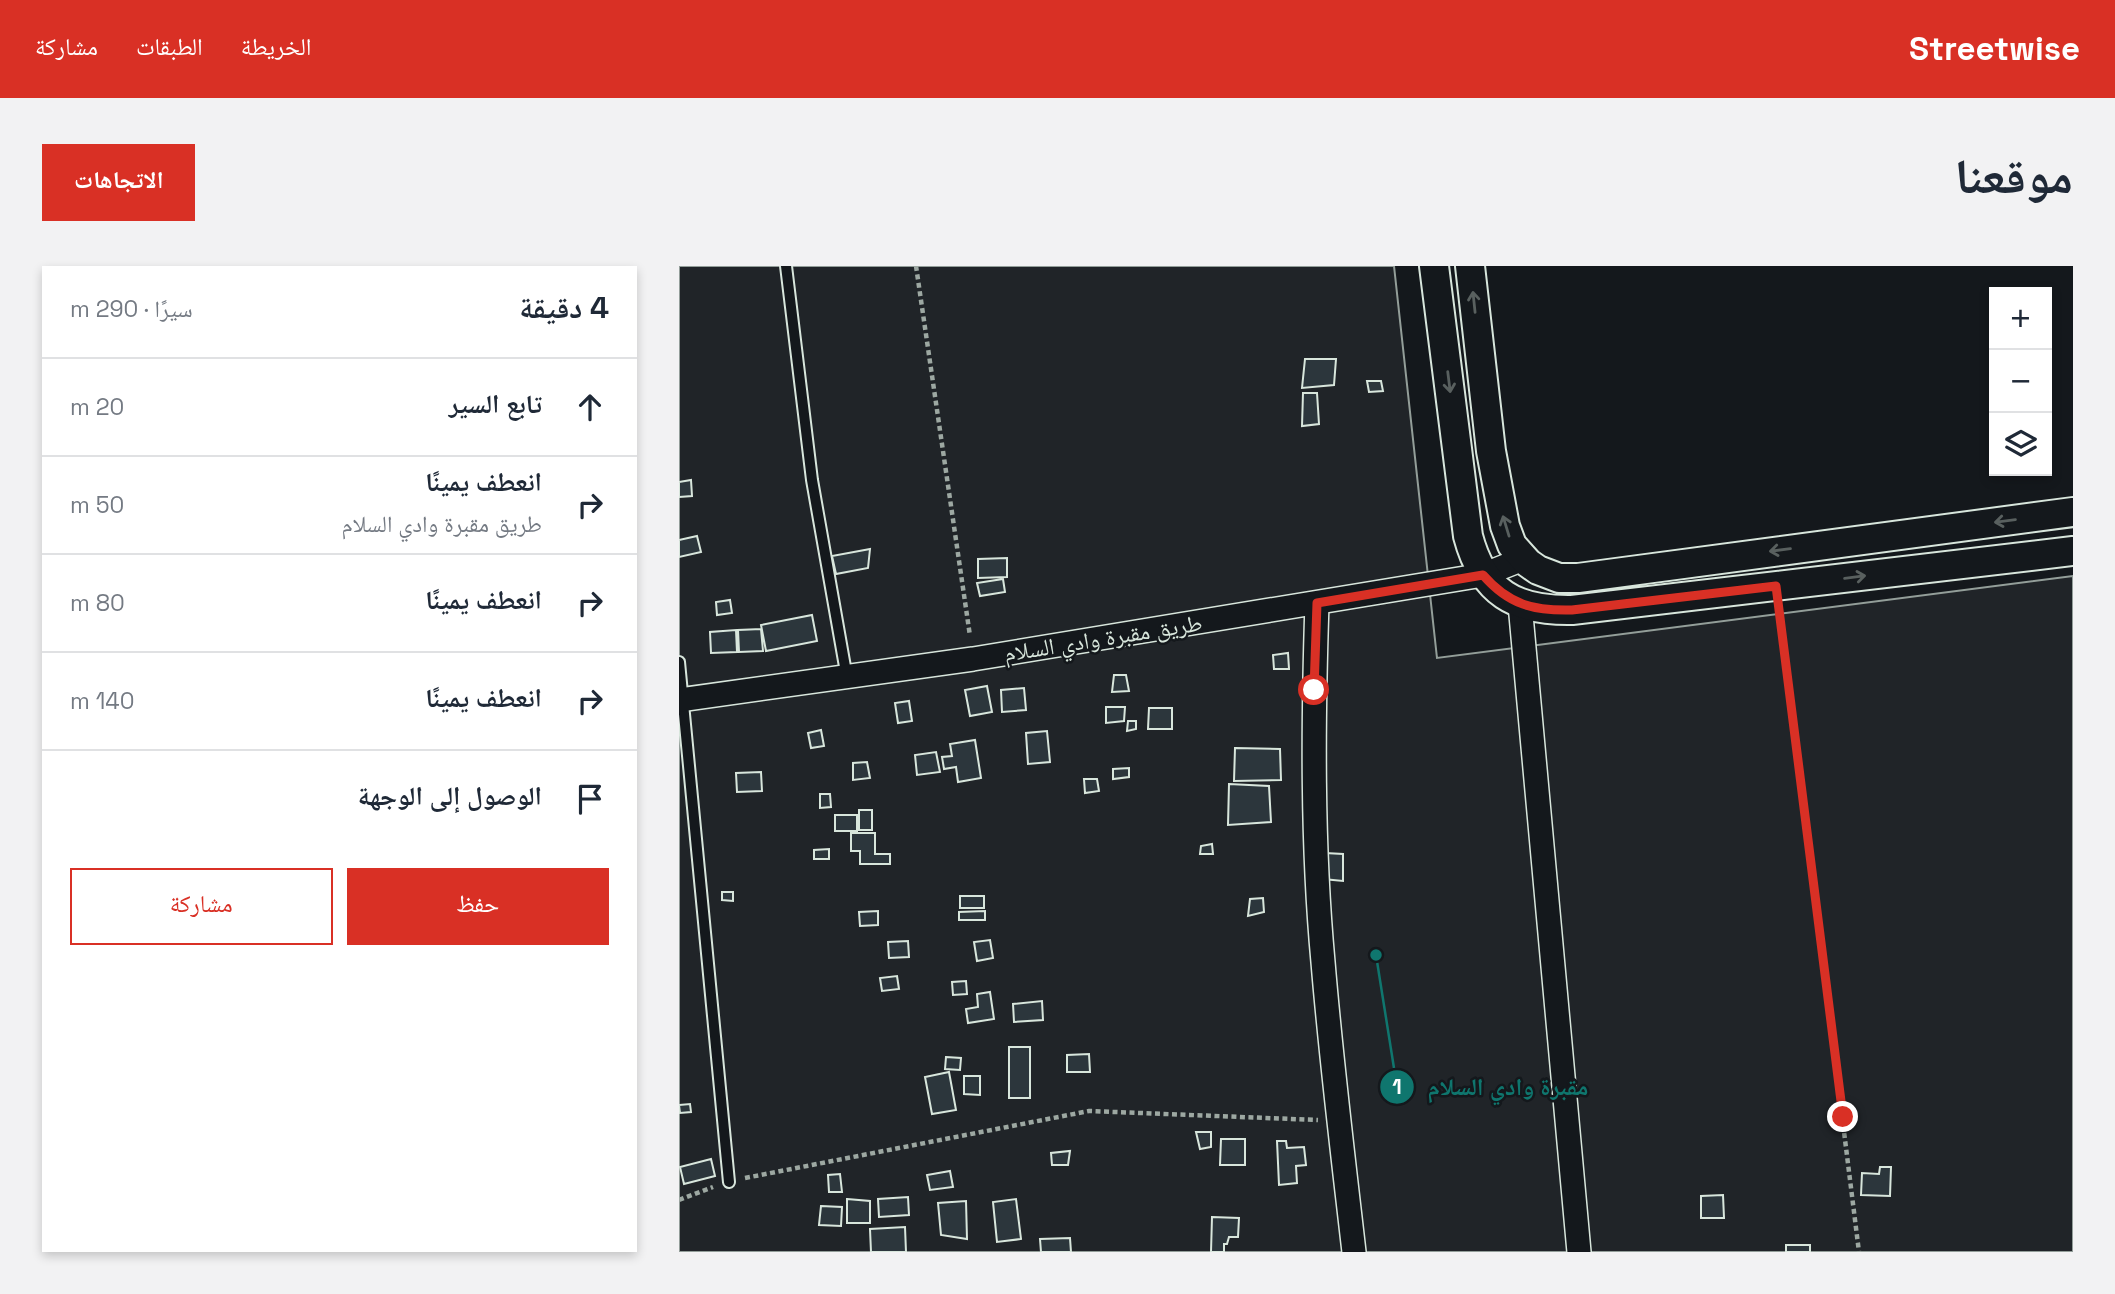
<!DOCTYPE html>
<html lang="ar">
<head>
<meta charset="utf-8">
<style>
  body { margin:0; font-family:"Space Grotesk","Noto Naskh Arabic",sans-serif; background:#f2f2f3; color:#1f2937; direction:rtl }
  .controls { position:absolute; right:21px; top:21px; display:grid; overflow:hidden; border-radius:0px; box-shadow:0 4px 10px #0003 }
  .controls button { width:63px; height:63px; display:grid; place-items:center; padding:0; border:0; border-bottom:2px solid #e0e1e3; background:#fff; color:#1f2937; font:35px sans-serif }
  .stop { position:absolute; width:21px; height:21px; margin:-16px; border:5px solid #d93025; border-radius:50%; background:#fff }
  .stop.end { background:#d93025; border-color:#fff; box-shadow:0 2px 7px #0008 }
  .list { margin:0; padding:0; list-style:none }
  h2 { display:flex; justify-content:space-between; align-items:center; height:91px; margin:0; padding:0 28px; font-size:30px }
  h2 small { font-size:23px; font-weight:400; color:#747a83 }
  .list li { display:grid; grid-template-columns:46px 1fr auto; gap:21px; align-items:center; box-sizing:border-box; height:98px; padding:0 28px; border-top:2px solid #e0e1e3 }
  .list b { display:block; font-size:26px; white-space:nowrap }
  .list p { margin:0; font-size:23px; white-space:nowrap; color:#747a83 }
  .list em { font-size:23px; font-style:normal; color:#747a83 }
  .actions { display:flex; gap:14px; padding:21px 28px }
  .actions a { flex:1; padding:16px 0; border:2px solid #d93025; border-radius:0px; text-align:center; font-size:24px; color:#d93025 }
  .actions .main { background:#d93025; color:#fff }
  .icon { flex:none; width:38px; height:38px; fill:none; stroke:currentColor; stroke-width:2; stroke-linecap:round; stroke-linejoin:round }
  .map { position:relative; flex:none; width:1394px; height:986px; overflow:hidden; direction:ltr; border-radius:0px }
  header { display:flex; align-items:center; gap:42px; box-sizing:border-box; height:98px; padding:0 35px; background:#d93025; color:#fff }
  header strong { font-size:33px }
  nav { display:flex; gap:38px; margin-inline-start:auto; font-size:24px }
  .intro { display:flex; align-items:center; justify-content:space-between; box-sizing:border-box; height:168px; padding:0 42px }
  h1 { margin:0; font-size:49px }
  .button { padding:18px 32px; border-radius:0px; background:#d93025; color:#fff; font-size:24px; font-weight:700 }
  main { display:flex; gap:42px; padding:0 42px }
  aside { flex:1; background:#fff; border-radius:0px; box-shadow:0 4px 10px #0003 }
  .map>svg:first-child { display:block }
</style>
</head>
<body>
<header>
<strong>Streetwise</strong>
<nav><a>الخريطة</a><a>الطبقات</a><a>مشاركة</a></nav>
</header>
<div class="intro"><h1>موقعنا</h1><a class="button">الاتجاهات</a></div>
<main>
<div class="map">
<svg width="1394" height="986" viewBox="0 0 1394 986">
  <rect width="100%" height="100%" fill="#14181c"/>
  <path fill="#202428" stroke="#939e99" stroke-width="2" d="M 0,0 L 715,0 L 758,392 L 1394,310 L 1394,986 L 0,986 Z"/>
  <path fill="#2c363c" stroke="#d8e6dc" stroke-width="2" d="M 626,93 L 657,93 L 655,119 L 623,122 Z
    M 688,115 L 702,115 L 704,125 L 690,126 Z
    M 624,127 L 638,127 L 640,158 L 623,160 Z
    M 12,214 L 13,230 L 0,231 L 0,216 Z
    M 18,270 L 22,286 L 0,291 L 0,274 Z
    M 191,283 L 189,302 L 157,308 L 153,290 Z
    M 328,292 L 328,311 L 299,312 L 299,293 Z
    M 324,313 L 326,326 L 301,330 L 298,317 Z
    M 51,334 L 53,347 L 38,349 L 37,336 Z
    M 133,349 L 138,375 L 87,385 L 82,359 Z
    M 82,363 L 84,385 L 60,386 L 59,364 Z
    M 57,364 L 58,386 L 32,387 L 31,366 Z
    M 609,387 L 610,403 L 595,403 L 594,389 Z
    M 435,409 L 447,409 L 450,425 L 433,426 Z
    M 308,420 L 313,446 L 291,450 L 286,424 Z
    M 345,422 L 347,444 L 323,446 L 322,424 Z
    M 230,435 L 233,455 L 219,457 L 216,437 Z
    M 427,441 L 446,441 L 445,455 L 427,457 Z
    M 470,442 L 493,442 L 493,463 L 469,463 Z
    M 449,455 L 457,455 L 457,463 L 448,465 Z
    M 142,464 L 145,480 L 132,482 L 129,467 Z
    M 368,465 L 371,496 L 349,498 L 347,467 Z
    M 296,474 L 302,512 L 279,516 L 277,501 L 265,503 L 263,491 L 273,490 L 271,478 Z
    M 556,482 L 601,483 L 602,514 L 555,515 Z
    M 257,486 L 261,506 L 238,509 L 236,489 Z
    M 188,496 L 191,512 L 174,514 L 174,497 Z
    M 450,502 L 450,511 L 434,513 L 434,503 Z
    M 82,506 L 83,525 L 58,526 L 57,507 Z
    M 405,513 L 418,513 L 420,525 L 406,527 Z
    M 550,518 L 590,520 L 592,556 L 549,559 Z
    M 141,528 L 151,528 L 152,541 L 141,542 Z
    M 180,544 L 193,544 L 193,564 L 180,564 Z
    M 156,549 L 178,549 L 178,565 L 156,565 Z
    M 172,567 L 196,567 L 196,588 L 211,588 L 211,598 L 181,598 L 181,585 L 172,585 Z
    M 533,578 L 534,588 L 521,588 L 522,580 Z
    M 150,583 L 150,593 L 135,593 L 135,584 Z
    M 646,587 L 664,588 L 664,615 L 644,613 Z
    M 43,626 L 54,626 L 54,635 L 43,634 Z
    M 281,630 L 305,630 L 305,642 L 281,642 Z
    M 584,632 L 585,646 L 569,650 L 571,633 Z
    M 199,645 L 199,659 L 181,660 L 180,646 Z
    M 306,645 L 306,654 L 280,654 L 280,646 Z
    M 311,674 L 314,692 L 298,695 L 295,676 Z
    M 229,675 L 230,691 L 210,692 L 209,676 Z
    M 218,710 L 220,723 L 203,725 L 201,712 Z
    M 287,715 L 288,728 L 274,729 L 273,716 Z
    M 311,726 L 315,753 L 289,757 L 287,743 L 299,741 L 298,728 Z
    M 363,735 L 364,754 L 335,756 L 334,738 Z
    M 330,781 L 351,781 L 351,832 L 330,832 Z
    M 410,788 L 411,806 L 388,806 L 388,789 Z
    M 267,791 L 282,792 L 281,804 L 266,803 Z
    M 270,806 L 277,844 L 253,848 L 246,811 Z
    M 285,810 L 301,810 L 301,829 L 285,828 Z
    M 11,838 L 12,846 L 1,847 L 0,839 Z
    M 517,866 L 532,866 L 532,881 L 521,883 Z
    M 542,873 L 566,873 L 566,899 L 541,899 Z
    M 598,875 L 607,875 L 608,882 L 625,881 L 627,899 L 617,900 L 618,917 L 600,919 Z
    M 391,885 L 389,899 L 373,899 L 372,887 Z
    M 32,893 L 36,910 L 5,918 L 1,901 Z
    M 1201,901 L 1212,901 L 1211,930 L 1182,929 L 1183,907 L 1200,908 Z
    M 271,905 L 274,921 L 251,924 L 248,909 Z
    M 161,908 L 163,926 L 150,926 L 149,909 Z
    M 1044,929 L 1045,952 L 1022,952 L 1022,930 Z
    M 229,931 L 230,949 L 200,951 L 199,933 Z
    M 168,933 L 191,935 L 191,957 L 168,957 Z
    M 337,933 L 342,973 L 318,976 L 314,936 Z
    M 287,935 L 288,973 L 262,969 L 259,937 Z
    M 142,940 L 163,941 L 162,960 L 140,959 Z
    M 533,951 L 560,952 L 559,971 L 550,971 L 548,978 L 545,978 L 545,986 L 532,986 Z
    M 226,961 L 227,986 L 192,986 L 191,963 Z
    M 391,972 L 392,986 L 362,986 L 361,973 Z
    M 1107,979 L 1131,979 L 1131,986 L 1107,986 Z"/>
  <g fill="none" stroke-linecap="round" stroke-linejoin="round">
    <defs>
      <path id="service" d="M 107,0 L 133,214 L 168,412
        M 0,396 L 50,916"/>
      <path id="minor" d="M 638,337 C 634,456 633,577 644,696 C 652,793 664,890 675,986
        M 841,338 L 900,986
        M 0,434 L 294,393 L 804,309 L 844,293"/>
      <path id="tertiary" d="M 755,0 L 789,270 C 804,327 836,345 893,344 L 1394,285
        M 791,0 L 812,185 L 826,260 L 833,279 L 849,297 L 859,304 L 880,312 L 899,312 L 1394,246"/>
    </defs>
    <use href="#service" stroke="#d8e6dc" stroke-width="14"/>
    <use href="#minor" stroke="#d8e6dc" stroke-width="26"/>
    <use href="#tertiary" stroke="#d8e6dc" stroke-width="32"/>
    <path stroke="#9da8a2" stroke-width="4.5" stroke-dasharray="5 3.5" stroke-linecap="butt" d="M 237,0 L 291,370
      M 1100,344 L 1180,986
      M 66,912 L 410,845 L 639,854
      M 0,934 L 34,921"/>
    <use href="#service" stroke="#14181c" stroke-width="10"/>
    <use href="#minor" stroke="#14181c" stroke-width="23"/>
    <use href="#tertiary" stroke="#14181c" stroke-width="28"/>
  </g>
  <defs><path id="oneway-shaft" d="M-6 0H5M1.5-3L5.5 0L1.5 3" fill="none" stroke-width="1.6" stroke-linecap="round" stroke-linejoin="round" transform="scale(1.75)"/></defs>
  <g stroke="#59605f">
    <use href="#oneway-shaft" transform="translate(795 36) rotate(-96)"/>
    <use href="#oneway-shaft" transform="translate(770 116) rotate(83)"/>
    <use href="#oneway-shaft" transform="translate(1326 255) rotate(173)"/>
    <use href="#oneway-shaft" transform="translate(827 260) rotate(-107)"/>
    <use href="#oneway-shaft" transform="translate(1101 284) rotate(173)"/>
    <use href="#oneway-shaft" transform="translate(1176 311) rotate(-7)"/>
  </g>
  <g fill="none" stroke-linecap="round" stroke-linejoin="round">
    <path stroke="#d93025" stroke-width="9" d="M 635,424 L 638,337 L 804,309 C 830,339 855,345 893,344 L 1097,320 L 1164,851"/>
  </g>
  <g text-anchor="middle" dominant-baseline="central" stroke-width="5" stroke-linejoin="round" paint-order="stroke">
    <g font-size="23" fill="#d8e6dc" stroke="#14181c">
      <text transform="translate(424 372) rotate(-9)">طريق مقبرة وادي السلام</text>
    </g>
  </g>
  <path fill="none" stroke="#0f766e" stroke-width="2.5" d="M697 689L718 821"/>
  <g fill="#0f766e" stroke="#14181c" stroke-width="2.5">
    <circle cx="697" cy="689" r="7"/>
    <circle cx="718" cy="821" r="18"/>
  </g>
  <g font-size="21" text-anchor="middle" font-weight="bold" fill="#fff">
    <text x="718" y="828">1</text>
  </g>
  <g font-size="24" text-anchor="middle" font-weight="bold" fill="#0f766e" stroke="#14181c" stroke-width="5" stroke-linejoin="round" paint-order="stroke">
    <text x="829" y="829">مقبرة وادي السلام</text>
  </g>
</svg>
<div class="controls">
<button>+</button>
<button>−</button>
<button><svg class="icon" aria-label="layers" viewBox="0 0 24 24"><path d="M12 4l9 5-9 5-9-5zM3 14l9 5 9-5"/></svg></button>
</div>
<div class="stop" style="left:635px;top:424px"></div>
<div class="stop end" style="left:1164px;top:851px"></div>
</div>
<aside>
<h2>4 دقيقة<small>سيرًا · 290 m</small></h2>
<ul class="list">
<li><svg class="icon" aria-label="ahead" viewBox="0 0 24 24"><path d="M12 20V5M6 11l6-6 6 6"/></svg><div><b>تابع السير</b></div><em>20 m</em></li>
<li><svg class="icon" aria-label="right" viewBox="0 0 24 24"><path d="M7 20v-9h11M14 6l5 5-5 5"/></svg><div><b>انعطف يمينًا</b><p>طريق مقبرة وادي السلام</p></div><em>50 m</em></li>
<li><svg class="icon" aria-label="right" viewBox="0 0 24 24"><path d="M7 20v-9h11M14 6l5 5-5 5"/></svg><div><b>انعطف يمينًا</b></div><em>80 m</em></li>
<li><svg class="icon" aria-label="right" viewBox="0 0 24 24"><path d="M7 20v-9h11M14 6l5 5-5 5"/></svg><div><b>انعطف يمينًا</b></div><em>140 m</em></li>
<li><svg class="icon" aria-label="arrive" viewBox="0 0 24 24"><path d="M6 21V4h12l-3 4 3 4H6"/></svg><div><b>الوصول إلى الوجهة</b></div></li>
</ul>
<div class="actions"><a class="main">حفظ</a><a>مشاركة</a></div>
</aside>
</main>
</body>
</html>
